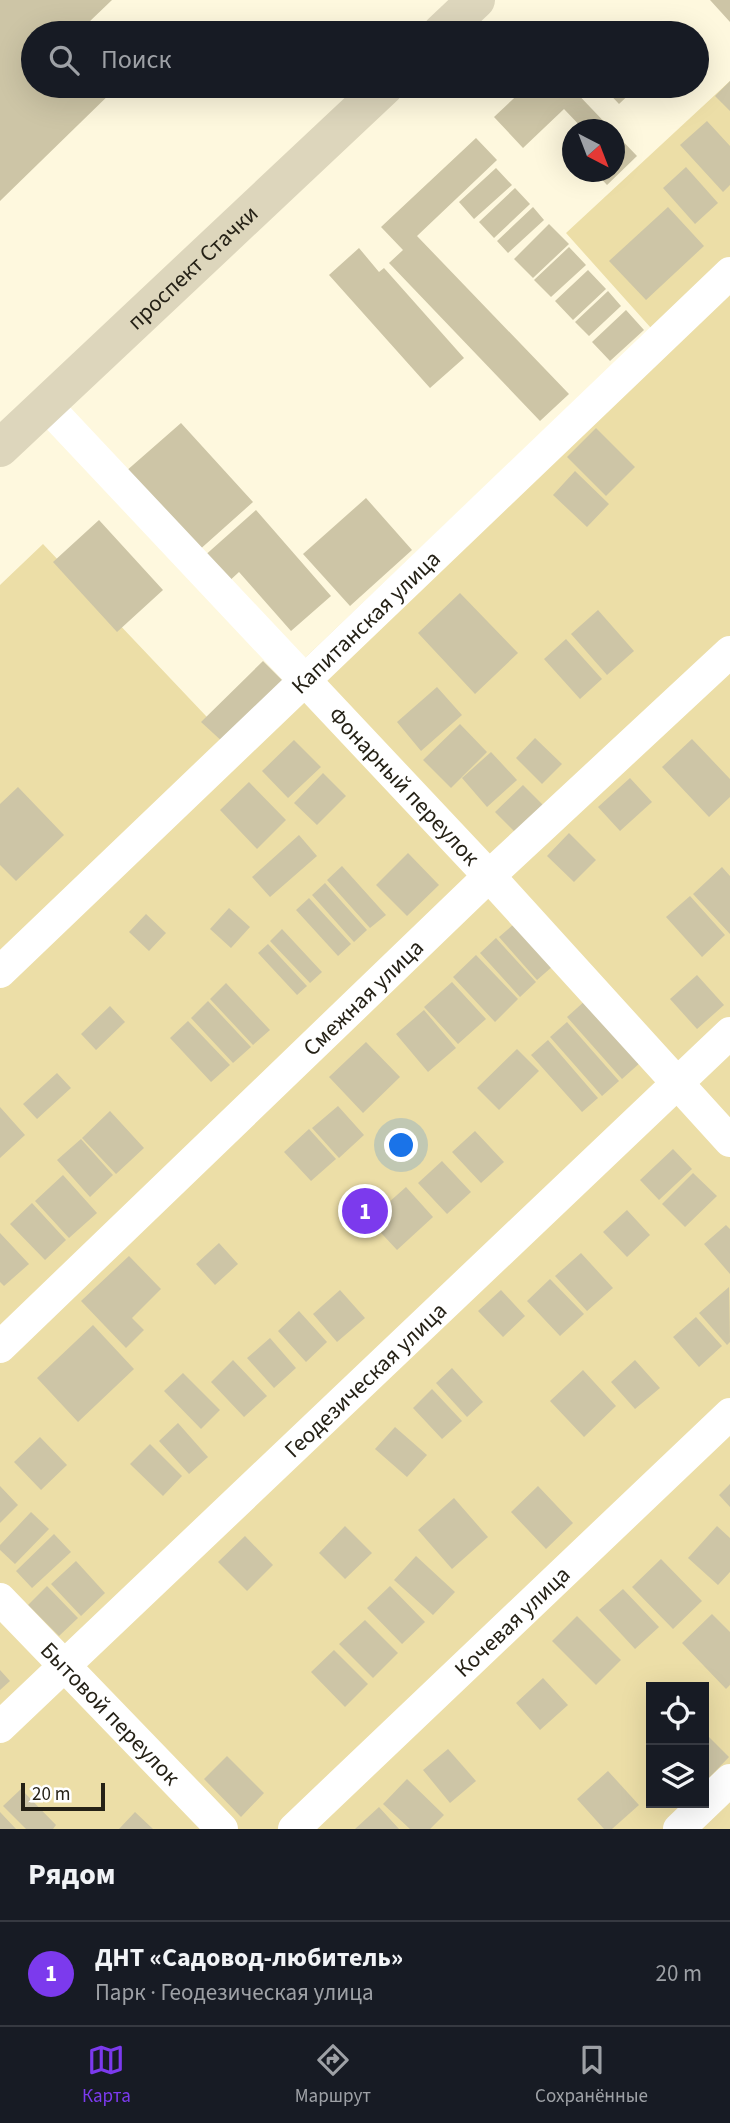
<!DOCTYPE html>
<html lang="ru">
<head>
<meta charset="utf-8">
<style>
  body { margin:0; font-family:"Source Sans 3",sans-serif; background:#242831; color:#f1f3f6 }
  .controls { position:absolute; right:21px; bottom:21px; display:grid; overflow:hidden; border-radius:0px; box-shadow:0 7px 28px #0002 }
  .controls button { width:63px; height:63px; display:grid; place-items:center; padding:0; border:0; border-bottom:2px solid #363941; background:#171b24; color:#f1f3f6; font:35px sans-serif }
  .compass { position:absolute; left:562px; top:119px; width:63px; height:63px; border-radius:50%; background:#171b24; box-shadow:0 7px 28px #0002; rotate:138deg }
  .scale { position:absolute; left:21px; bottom:18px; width:84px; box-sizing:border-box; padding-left:7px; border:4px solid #252116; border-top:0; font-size:19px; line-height:24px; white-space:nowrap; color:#252116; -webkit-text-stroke:5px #fff; paint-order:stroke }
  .you { position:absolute; left:402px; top:1146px; width:24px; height:24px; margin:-18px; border:5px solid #fff; border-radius:50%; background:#1a73e8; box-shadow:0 0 0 10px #1a73e833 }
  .badge { display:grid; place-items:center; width:46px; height:46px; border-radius:50%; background:#7c3aed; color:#fff; font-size:23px; font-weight:700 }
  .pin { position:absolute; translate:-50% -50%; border:4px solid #fff; box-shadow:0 2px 7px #0006 }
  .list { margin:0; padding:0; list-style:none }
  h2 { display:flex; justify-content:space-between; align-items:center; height:91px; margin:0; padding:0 28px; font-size:30px }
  h2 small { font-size:23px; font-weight:400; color:#9ea1a6 }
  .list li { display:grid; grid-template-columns:46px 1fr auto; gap:21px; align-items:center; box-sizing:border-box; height:105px; padding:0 28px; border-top:2px solid #363941 }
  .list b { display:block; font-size:26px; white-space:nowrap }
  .list p { margin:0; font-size:23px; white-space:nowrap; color:#9ea1a6 }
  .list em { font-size:23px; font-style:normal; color:#9ea1a6 }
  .icon { flex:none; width:38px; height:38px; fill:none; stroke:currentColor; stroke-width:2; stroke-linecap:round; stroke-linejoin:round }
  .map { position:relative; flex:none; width:730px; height:1829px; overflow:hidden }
  .search { position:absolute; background:#171b24; box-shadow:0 7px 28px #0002; left:21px; right:21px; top:21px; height:77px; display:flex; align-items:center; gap:18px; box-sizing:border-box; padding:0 24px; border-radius:38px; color:#9ea1a6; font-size:26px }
  .sheet { height:196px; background:#171b24 }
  nav { display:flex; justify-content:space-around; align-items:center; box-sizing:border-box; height:98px; border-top:2px solid #363941; background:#171b24; font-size:19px; color:#9ea1a6 }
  nav a { display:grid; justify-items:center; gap:4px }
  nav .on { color:#7c3aed }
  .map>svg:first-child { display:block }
</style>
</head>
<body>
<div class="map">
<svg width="730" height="1829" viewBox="0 0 730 1829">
  <rect width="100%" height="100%" fill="#fef8de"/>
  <path fill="#ecdea7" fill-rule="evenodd" d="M 730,81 L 730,1829 L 0,1829 L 0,585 L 43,544 L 224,735 L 651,328 L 566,233 ZM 651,1687 L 704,1687 L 704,1803 L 651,1803 Z"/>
  <path fill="#cdc5a6" d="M 0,0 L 112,0 L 88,23 L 98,33 L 33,33 L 33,86 L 118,86 L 0,201 Z
    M 710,0 L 730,0 L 730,22 Z
    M 730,81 L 730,111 L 715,96 Z
    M 527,86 L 570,86 L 612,130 L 584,130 L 564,109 L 523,148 L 494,117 Z
    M 602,86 L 638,86 L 619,104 Z
    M 707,121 L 730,146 L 730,185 L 723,192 L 680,145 Z
    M 614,132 L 637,156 L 607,185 L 595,172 L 614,172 Z
    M 476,138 L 497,160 L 417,236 L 569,394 L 540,421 L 389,263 L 403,250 L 381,227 Z
    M 686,167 L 718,203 L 695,224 L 663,188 Z
    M 496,168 L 512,185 L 474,219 L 459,202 Z
    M 515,188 L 530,204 L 494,238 L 479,222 Z
    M 533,207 L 544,220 L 508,253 L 497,241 Z
    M 668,207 L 704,246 L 646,300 L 609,261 Z
    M 549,224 L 569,244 L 533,278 L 514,259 Z
    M 569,247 L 586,265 L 551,297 L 534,280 Z
    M 359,248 L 379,272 L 384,268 L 464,358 L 430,388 L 329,275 Z
    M 588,270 L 606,289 L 573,320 L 555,301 Z
    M 608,291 L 621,306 L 589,336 L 575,322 Z
    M 626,310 L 644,330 L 610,361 L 592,342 Z
    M 181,423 L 253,502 L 197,552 L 125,472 Z
    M 596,428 L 635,467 L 606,496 L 567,457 Z
    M 575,471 L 609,504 L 587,527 L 553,495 Z
    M 366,498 L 412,550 L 350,606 L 303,554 Z
    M 256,510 L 331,596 L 291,631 L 239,572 L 225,585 L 202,558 Z
    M 99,520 L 163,590 L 117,632 L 53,562 Z
    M 460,593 L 518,653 L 475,694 L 418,633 Z
    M 598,610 L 634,651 L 607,675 L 571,634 Z
    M 566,639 L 602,679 L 580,699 L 544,659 Z
    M 263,661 L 286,684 L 225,744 L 201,722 Z
    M 437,687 L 462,715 L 421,751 L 397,722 Z
    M 460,724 L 487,752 L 451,788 L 423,760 Z
    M 535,738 L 562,764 L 542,784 L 516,758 Z
    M 692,739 L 730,779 L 730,797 L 709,817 L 662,767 Z
    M 294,740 L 321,767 L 288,798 L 262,771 Z
    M 491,752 L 517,780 L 487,807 L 462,778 Z
    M 323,773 L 346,796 L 317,825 L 294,803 Z
    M 630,778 L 652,802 L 620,831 L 598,807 Z
    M 249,782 L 286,820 L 257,849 L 220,810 Z
    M 523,785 L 546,808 L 518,835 L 495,812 Z
    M 18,787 L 64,835 L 16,881 L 0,865 L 0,804 Z
    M 569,833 L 596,860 L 574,882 L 547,856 Z
    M 299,835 L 317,856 L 270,897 L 252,877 Z
    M 408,853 L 439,885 L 407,916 L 376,885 Z
    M 342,866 L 386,915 L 370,928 L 327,880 Z
    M 722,867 L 730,876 L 730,934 L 693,894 Z
    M 325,883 L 367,930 L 354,942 L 312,895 Z
    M 690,896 L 725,935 L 702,957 L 666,917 Z
    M 309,898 L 351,944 L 338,956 L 296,910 Z
    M 229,908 L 250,927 L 231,948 L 210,929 Z
    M 146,914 L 166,933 L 149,951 L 129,932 Z
    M 515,923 L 553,966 L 537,980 L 499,937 Z
    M 282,929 L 322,972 L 310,983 L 270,941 Z
    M 496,938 L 536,982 L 520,997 L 480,953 Z
    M 268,944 L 307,986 L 297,995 L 258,953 Z
    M 476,955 L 518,999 L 495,1022 L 453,977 Z
    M 697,975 L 724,1005 L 697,1029 L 670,999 Z
    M 452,982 L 486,1019 L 458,1044 L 424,1007 Z
    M 226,983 L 270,1030 L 253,1045 L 210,999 Z
    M 586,1000 L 641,1062 L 622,1079 L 567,1017 Z
    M 208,1001 L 251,1047 L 233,1063 L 191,1018 Z
    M 110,1006 L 125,1022 L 96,1050 L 81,1034 Z
    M 424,1010 L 456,1048 L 428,1072 L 396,1034 Z
    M 188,1021 L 230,1065 L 211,1082 L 170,1038 Z
    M 567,1022 L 619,1081 L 602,1096 L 550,1037 Z
    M 548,1040 L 598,1098 L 582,1112 L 531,1055 Z
    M 366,1042 L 400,1077 L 363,1113 L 329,1077 Z
    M 517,1049 L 539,1071 L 499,1110 L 477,1088 Z
    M 57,1073 L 71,1088 L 37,1119 L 23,1104 Z
    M 338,1106 L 364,1135 L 339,1158 L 312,1128 Z
    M 0,1107 L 25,1135 L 0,1158 Z
    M 110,1111 L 144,1148 L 116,1174 L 82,1138 Z
    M 309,1129 L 336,1159 L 311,1181 L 284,1152 Z
    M 475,1131 L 504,1162 L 481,1183 L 452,1152 Z
    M 81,1139 L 113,1175 L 90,1197 L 57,1160 Z
    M 673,1149 L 692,1169 L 659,1200 L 640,1180 Z
    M 442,1161 L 471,1192 L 447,1214 L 418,1183 Z
    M 693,1173 L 717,1196 L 685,1227 L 662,1204 Z
    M 63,1175 L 97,1213 L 69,1238 L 35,1201 Z
    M 406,1187 L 433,1217 L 397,1250 L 369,1220 Z
    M 32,1203 L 66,1240 L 45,1260 L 10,1224 Z
    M 627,1210 L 650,1235 L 627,1257 L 603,1232 Z
    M 726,1225 L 730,1229 L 730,1274 L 704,1244 Z
    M 0,1233 L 29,1264 L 4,1286 L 0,1282 Z
    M 219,1243 L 238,1264 L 215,1285 L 196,1264 Z
    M 581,1253 L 613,1288 L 587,1311 L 555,1276 Z
    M 129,1256 L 161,1289 L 132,1318 L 144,1330 L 126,1348 L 81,1301 Z
    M 550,1279 L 584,1314 L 560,1336 L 527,1301 Z
    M 729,1287 L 730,1342 L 727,1345 L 699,1313 Z
    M 340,1290 L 365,1318 L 337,1342 L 313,1314 Z
    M 501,1290 L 525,1316 L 503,1337 L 478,1311 Z
    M 299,1311 L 327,1342 L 306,1362 L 278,1331 Z
    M 696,1317 L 722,1346 L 699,1367 L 673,1337 Z
    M 93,1325 L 134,1369 L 78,1422 L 37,1378 Z
    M 270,1338 L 296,1368 L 274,1388 L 247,1358 Z
    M 233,1360 L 267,1396 L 244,1417 L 211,1382 Z
    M 635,1360 L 660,1388 L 635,1409 L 611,1382 Z
    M 452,1368 L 483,1402 L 467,1417 L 436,1383 Z
    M 583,1370 L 616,1406 L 584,1437 L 550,1401 Z
    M 183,1373 L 220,1410 L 201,1429 L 164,1391 Z
    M 432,1389 L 462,1421 L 442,1439 L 413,1408 Z
    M 178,1423 L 208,1457 L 189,1474 L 159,1441 Z
    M 395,1427 L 427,1455 L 407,1477 L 375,1449 Z
    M 40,1437 L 67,1465 L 41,1490 L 14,1462 Z
    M 150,1444 L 182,1476 L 163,1496 L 130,1464 Z
    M 730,1484 L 730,1507 L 719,1495 Z
    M 0,1486 L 18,1505 L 0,1523 Z
    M 538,1486 L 573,1523 L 546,1549 L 511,1512 Z
    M 454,1498 L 488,1537 L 452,1569 L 418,1530 Z
    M 31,1512 L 49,1529 L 15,1564 L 0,1550 L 0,1545 Z
    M 345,1526 L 372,1553 L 345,1579 L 319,1553 Z
    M 717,1526 L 730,1538 L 730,1572 L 718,1585 L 688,1558 Z
    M 54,1534 L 71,1552 L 32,1588 L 16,1571 Z
    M 245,1536 L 273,1565 L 247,1591 L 218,1562 Z
    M 416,1556 L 455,1592 L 433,1615 L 394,1580 Z
    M 661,1559 L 702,1601 L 673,1629 L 632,1587 Z
    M 76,1561 L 105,1593 L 81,1616 L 51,1584 Z
    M 47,1586 L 78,1618 L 59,1636 L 28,1605 Z
    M 390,1586 L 425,1622 L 402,1644 L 367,1608 Z
    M 623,1589 L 659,1627 L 635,1649 L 599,1610 Z
    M 712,1614 L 730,1632 L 730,1685 L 726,1689 L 682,1643 Z
    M 577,1616 L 621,1660 L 596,1685 L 552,1641 Z
    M 365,1620 L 398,1653 L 373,1678 L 339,1644 Z
    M 334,1650 L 368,1684 L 345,1707 L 311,1672 Z
    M 0,1670 L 10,1681 L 0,1690 Z
    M 543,1678 L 568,1705 L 540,1730 L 516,1703 Z
    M 704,1732 L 729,1757 L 704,1783 Z
    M 448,1749 L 476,1781 L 450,1803 L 423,1770 Z
    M 227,1756 L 264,1793 L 241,1817 L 204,1779 Z
    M 608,1771 L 639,1805 L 612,1829 L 604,1829 L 577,1799 Z
    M 407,1779 L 444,1815 L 430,1829 L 410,1829 L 383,1804 Z
    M 21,1789 L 56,1825 L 53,1829 L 26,1829 L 3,1806 Z
    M 379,1807 L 399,1829 L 355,1829 Z
    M 0,1812 L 16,1829 L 0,1829 Z
    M 135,1812 L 153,1829 L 119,1829 Z"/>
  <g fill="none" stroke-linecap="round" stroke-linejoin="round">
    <g stroke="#fff" stroke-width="32">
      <path id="s1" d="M 46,405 L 489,876 L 730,1141"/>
      <path id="s2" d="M 0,972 L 730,273"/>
      <path id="s3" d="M 0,1347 L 489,876 L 730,652"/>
      <path id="s4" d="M 0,1599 L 222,1829"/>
      <path id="s5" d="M 0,1727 L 730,1033"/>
      <path id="s6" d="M 294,1829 L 730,1414"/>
      <path d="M 679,1829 L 730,1780"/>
    </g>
    <g stroke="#ddd6bc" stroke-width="38">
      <path d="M 441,33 L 476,0"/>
      <path id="s7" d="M 0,448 L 385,86"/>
    </g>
  </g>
  <g text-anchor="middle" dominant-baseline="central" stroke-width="7" stroke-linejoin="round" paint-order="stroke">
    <g font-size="23" fill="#252116" stroke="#fff">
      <text stroke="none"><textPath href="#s7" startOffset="264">проспект Стачки</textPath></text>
      <text stroke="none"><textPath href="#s2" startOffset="506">Капитанская улица</textPath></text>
      <text stroke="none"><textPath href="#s1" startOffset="523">Фонарный переулок</textPath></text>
      <text stroke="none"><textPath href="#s3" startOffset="504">Смежная улица</textPath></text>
      <text stroke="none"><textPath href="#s5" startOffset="504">Геодезическая улица</textPath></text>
      <text stroke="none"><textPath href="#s6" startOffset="301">Кочевая улица</textPath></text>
      <text stroke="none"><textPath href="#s4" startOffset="159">Бытовой переулок</textPath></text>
    </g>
  </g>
</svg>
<div class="controls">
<button><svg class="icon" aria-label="locate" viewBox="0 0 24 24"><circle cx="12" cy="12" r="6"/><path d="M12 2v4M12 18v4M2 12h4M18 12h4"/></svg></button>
<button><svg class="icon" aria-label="layers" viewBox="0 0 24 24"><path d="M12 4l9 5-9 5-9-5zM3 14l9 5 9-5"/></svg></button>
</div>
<svg class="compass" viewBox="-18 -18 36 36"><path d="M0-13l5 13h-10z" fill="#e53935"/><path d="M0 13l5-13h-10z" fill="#9ea1a6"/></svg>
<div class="scale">20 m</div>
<div class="you"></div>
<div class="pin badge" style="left:365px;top:1211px">1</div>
<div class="search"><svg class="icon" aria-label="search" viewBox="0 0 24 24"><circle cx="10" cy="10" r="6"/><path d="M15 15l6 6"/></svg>Поиск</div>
</div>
<section class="sheet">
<h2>Рядом<small></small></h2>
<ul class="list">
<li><span class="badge">1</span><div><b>ДНТ «Садовод-любитель»</b><p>Парк · Геодезическая улица</p></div><em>20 m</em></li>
</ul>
</section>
<nav>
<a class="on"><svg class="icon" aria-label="map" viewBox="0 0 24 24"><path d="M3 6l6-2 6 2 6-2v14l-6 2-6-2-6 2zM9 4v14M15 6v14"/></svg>Карта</a>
<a><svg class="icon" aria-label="directions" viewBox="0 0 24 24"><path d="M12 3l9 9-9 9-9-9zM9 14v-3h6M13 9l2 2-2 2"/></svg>Маршрут</a>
<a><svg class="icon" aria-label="saved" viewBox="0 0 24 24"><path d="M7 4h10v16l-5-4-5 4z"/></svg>Сохранённые</a>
</nav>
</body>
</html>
